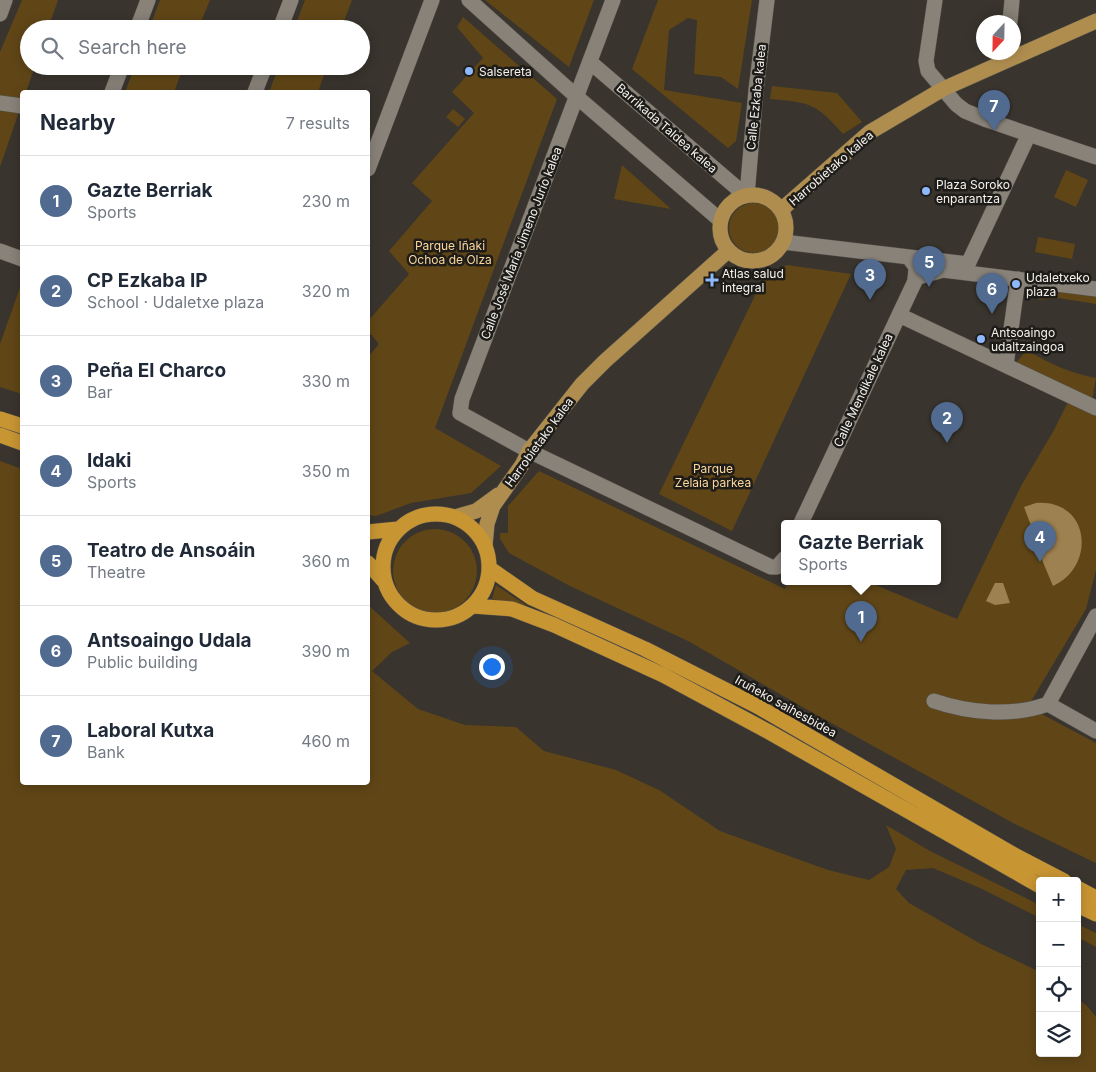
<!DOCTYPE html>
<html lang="en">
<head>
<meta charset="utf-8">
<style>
  body { margin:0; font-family:Inter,sans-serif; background:#f6f6f7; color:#1f2937 }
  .controls { position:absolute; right:15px; bottom:15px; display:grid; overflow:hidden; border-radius:5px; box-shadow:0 2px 12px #0003 }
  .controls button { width:45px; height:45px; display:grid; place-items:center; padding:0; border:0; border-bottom:1px solid #e0e1e3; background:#fff; color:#1f2937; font:25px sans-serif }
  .compass { position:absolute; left:976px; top:15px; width:45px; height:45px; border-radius:50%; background:#fff; box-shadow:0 2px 12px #0003; rotate:202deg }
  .you { position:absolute; left:491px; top:666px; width:18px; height:18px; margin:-12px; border:4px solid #fff; border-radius:50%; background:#1a73e8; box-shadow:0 0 0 8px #1a73e833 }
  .badge { display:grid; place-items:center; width:32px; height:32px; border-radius:50%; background:#516a90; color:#fff; font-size:16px; font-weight:700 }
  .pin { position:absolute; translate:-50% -41px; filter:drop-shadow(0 1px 2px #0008) }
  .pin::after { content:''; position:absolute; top:26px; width:18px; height:15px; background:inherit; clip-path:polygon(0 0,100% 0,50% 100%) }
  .popup { position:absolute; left:781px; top:520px; width:160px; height:65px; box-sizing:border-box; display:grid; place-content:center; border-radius:5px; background:#fff; filter:drop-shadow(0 1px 4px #0005); font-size:16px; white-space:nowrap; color:#747a83 }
  .popup b { font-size:19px; color:#1f2937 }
  .popup::after { content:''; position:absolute; left:50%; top:100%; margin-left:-10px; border:10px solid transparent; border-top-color:#fff }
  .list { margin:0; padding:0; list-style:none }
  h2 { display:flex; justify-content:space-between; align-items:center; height:65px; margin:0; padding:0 20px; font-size:21px }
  h2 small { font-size:16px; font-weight:400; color:#747a83 }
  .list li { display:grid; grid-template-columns:32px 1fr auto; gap:15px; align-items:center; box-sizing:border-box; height:90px; padding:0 20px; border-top:1px solid #e0e1e3 }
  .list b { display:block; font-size:19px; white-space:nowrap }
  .list p { margin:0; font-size:16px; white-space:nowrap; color:#747a83 }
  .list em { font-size:16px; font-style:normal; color:#747a83 }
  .icon { flex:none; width:28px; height:28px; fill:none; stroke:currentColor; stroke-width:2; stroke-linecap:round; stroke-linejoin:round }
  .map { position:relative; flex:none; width:1096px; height:1072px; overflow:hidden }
  .search { position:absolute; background:#fff; box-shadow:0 2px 12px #0003; left:20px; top:20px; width:350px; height:55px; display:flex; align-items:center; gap:12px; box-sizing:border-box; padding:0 18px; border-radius:28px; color:#747a83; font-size:19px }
  .panel { position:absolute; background:#fff; box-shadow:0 2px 12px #0003; left:20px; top:90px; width:350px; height:695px; border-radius:5px }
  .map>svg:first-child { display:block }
</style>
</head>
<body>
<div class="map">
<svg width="1096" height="1072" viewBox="0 0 1096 1072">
  <rect width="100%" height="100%" fill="#39342d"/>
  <path fill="#604617" d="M 22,0 L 58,0 L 48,29 L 29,29 L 29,66 L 35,66 L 26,92 L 22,92 L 22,103 L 0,167 L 0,52 Z
    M 160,0 L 210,0 L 198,29 L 149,29 Z
    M 305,0 L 352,0 L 341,29 L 294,29 Z
    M 485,0 L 594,0 L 569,67 Z
    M 658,0 L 752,0 L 738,89 L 721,77 L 694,74 L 697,20 L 688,18 L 669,30 L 664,90 L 742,103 L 736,141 L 728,148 L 632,69 Z
    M 463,17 L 557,99 L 435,428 L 501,466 L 471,493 L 411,503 L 376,516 L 368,515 L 368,357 L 379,344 L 368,331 L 368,321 L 409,274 L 389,251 L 432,201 L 412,183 L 474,113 L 452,92 L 483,58 L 457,27 Z
    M 135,66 L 184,66 L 174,92 L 125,92 Z
    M 279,66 L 327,66 L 318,92 L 269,92 Z
    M 772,86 L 837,93 L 862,122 L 843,134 C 817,104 810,102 770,99 Z
    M 453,109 L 465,119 L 458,127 L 446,117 Z
    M 622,165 L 671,209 L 614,199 Z
    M 1066,170 L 1088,180 L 1076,207 L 1054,197 Z
    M729 228a25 25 0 1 1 50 0a25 25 0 1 1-50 0Z
    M 1038,237 L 1075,244 L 1072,259 L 1035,252 Z
    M 787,265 L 851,274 L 732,531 L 659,494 L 764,277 Z
    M 22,282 L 22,394 L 0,387 L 0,344 Z
    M 1037,285 L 1096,292 L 1096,304 L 1059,298 L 1039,300 Z
    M 1027,350 C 1049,364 1071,373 1096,378 L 1092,401 L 1015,364 Z
    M 1069,400 L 1096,413 L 1096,570 L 1086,609 L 1027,708 L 1034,710 L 1096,743 L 1096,863 L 1013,823 L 806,709 L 688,641 L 570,586 L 509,553 L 500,539 L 500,533 L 508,533 L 508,506 L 539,471 L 785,589 L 789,581 L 866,581 L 957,619 L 1021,486 L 1054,430 Z
    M 0,461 L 22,469 L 22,782 L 368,782 L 368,605 L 410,643 L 392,652 L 372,671 L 418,709 L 465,725 L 516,727 L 544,751 L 616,770 L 659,790 L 720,831 L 828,870 L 869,880 L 889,867 L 896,849 L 886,825 L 930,851 L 1040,905 L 1040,918 L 980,888 L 933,868 L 906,870 L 896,889 L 909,903 L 981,944 L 1040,972 L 1040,1053 L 1077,1053 L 1077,998 L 1088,1007 L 1096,1017 L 1096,1072 L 0,1072 Z
    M393 571a42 42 0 1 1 84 0a42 42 0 1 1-84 0Z
    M 496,585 L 527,606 L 492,599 Z
    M 1077,924 L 1096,933 L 1096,947 L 1077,937 Z"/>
  <path fill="#9e8150" d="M 1036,503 C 1091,499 1096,567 1053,586 L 1040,555 L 1044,552 L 1045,546 L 1042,542 L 1037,541 L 1024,507 Z
    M 995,583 L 1003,583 L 1010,603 L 995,605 L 986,601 Z"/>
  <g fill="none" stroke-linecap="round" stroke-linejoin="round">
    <defs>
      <path id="minor" d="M 469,0 L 577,97 L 720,220
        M 613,0 L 462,399 L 460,413 L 529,451 L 771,567 L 777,567 L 785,558
        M 935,0 L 926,61 L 928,71 L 956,104 L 965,111 L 987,120 L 1096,157
        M 0,14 L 5,0
        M 1010,22 L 1012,0
        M 137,29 L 148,0
        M 280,29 L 291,0
        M 590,62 L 737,188 L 741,197
        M 112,92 L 122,66
        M 255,92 L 265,66
        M 0,103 L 22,106
        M 368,169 L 432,0
        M 747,195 L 756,90 L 767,0
        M 783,242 L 968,264 L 1029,134
        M 0,251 L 22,259
        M 915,278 L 943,270 L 1096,289
        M 899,315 L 1096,408
        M 1006,365 L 1018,279
        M 801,523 L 915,281 L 916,267 L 909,258
        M 934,701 C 969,713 1012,717 1048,704
        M 1048,704 L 1096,616
        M 1048,704 L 1096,731"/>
      <path id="major" d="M720 228a33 33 0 1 1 66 0a33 33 0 1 1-66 0Z
        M 781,210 L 870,132 L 943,89 L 1096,21
        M 455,517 L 476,511 L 498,495
        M 485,546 L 487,524 L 493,506 L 522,465 L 529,451 L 582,384 L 605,361 L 728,251"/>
      <path id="highway" d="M 0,419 L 22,426
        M 0,435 L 22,443
        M383 567a53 53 0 1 1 106 0a53 53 0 1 1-106 0Z
        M 368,532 L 398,529
        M 368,563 L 383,580
        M 489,568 L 532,598 L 645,649 L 757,706 L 1016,856 L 1064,881
        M 473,606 L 512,609 L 554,625 L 663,675 L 769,732 L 1040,886
        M 1077,888 L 1096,898
        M 1077,905 L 1096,914"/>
    </defs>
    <use href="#minor" stroke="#535049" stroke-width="16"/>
    <use href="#major" stroke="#535049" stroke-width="16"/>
    <use href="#highway" stroke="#535049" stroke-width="16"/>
    <use href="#minor" stroke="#888279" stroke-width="15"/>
    <use href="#major" stroke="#ae8d4f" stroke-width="15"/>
    <use href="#highway" stroke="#c89533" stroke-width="15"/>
  </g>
  <g fill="#8eb9fd" stroke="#1e1c19" stroke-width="2">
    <circle cx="469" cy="71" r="5"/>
    <circle cx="926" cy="191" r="5"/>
    <path d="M709.5 272.5h5v5h5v5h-5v5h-5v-5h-5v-5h5z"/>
    <circle cx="1016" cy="284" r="5"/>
    <circle cx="981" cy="339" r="5"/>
  </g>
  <g text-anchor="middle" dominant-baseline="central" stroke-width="5" stroke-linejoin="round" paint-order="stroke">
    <g font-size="12" fill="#f6f3ee" stroke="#1e1c19" text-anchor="start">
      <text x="479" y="71">Salsereta</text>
      <text x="936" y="184">Plaza Soroko<tspan x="936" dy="14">enparantza</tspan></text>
      <text x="722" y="273">Atlas salud<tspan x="722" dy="14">integral</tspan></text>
      <text x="1026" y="277">Udaletxeko<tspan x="1026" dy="14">plaza</tspan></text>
      <text x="991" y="332">Antsoaingo<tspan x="991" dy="14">udaltzaingoa</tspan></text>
    </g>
    <g font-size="12" fill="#f6f3ee" stroke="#1e1c19">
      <text transform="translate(756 97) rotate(-84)">Calle Ezkaba kalea</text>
      <text transform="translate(667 128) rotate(41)">Barrikada Taldea kalea</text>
      <text transform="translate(831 168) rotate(-41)">Harrobietako kalea</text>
      <text transform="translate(521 243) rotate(-69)">Calle José María Jimeno Jurío kalea</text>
      <text transform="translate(863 390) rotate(-65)">Calle Mendikale kalea</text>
      <text transform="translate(539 442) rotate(-54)">Harrobietako kalea</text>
      <text transform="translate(786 706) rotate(29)">Iruñeko saihesbidea</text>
    </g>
    <g font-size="12" fill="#fad79d" stroke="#1e1c19">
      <text x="450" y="245">Parque Iñaki<tspan x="450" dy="14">Ochoa de Olza</tspan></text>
      <text x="713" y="468">Parque<tspan x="713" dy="14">Zelaia parkea</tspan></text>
    </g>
  </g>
</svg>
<div class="controls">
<button>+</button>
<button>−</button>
<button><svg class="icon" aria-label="locate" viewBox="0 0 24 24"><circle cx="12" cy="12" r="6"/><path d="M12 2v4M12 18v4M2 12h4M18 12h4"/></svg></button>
<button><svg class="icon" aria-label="layers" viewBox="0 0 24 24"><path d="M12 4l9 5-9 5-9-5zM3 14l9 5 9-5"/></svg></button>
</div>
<svg class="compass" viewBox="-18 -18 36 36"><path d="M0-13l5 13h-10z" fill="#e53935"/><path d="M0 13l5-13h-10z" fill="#747a83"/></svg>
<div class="you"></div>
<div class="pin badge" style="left:861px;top:642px">1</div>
<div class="popup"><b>Gazte Berriak</b>Sports</div>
<div class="pin badge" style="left:947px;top:443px">2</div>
<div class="pin badge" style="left:870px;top:300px">3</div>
<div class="pin badge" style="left:1040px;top:562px">4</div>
<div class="pin badge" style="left:929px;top:287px">5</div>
<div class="pin badge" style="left:992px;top:314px">6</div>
<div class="pin badge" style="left:994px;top:131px">7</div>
<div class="search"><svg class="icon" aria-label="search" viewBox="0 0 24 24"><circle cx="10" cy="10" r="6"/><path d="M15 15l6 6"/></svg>Search here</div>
<section class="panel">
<h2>Nearby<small>7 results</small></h2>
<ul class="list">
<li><span class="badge">1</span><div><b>Gazte Berriak</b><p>Sports</p></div><em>230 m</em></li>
<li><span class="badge">2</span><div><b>CP Ezkaba IP</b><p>School · Udaletxe plaza</p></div><em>320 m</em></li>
<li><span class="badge">3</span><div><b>Peña El Charco</b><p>Bar</p></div><em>330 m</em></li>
<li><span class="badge">4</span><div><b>Idaki</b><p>Sports</p></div><em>350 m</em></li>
<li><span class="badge">5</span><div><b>Teatro de Ansoáin</b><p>Theatre</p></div><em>360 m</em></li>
<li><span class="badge">6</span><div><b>Antsoaingo Udala</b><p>Public building</p></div><em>390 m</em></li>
<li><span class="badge">7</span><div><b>Laboral Kutxa</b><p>Bank</p></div><em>460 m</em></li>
</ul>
</section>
</div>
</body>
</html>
